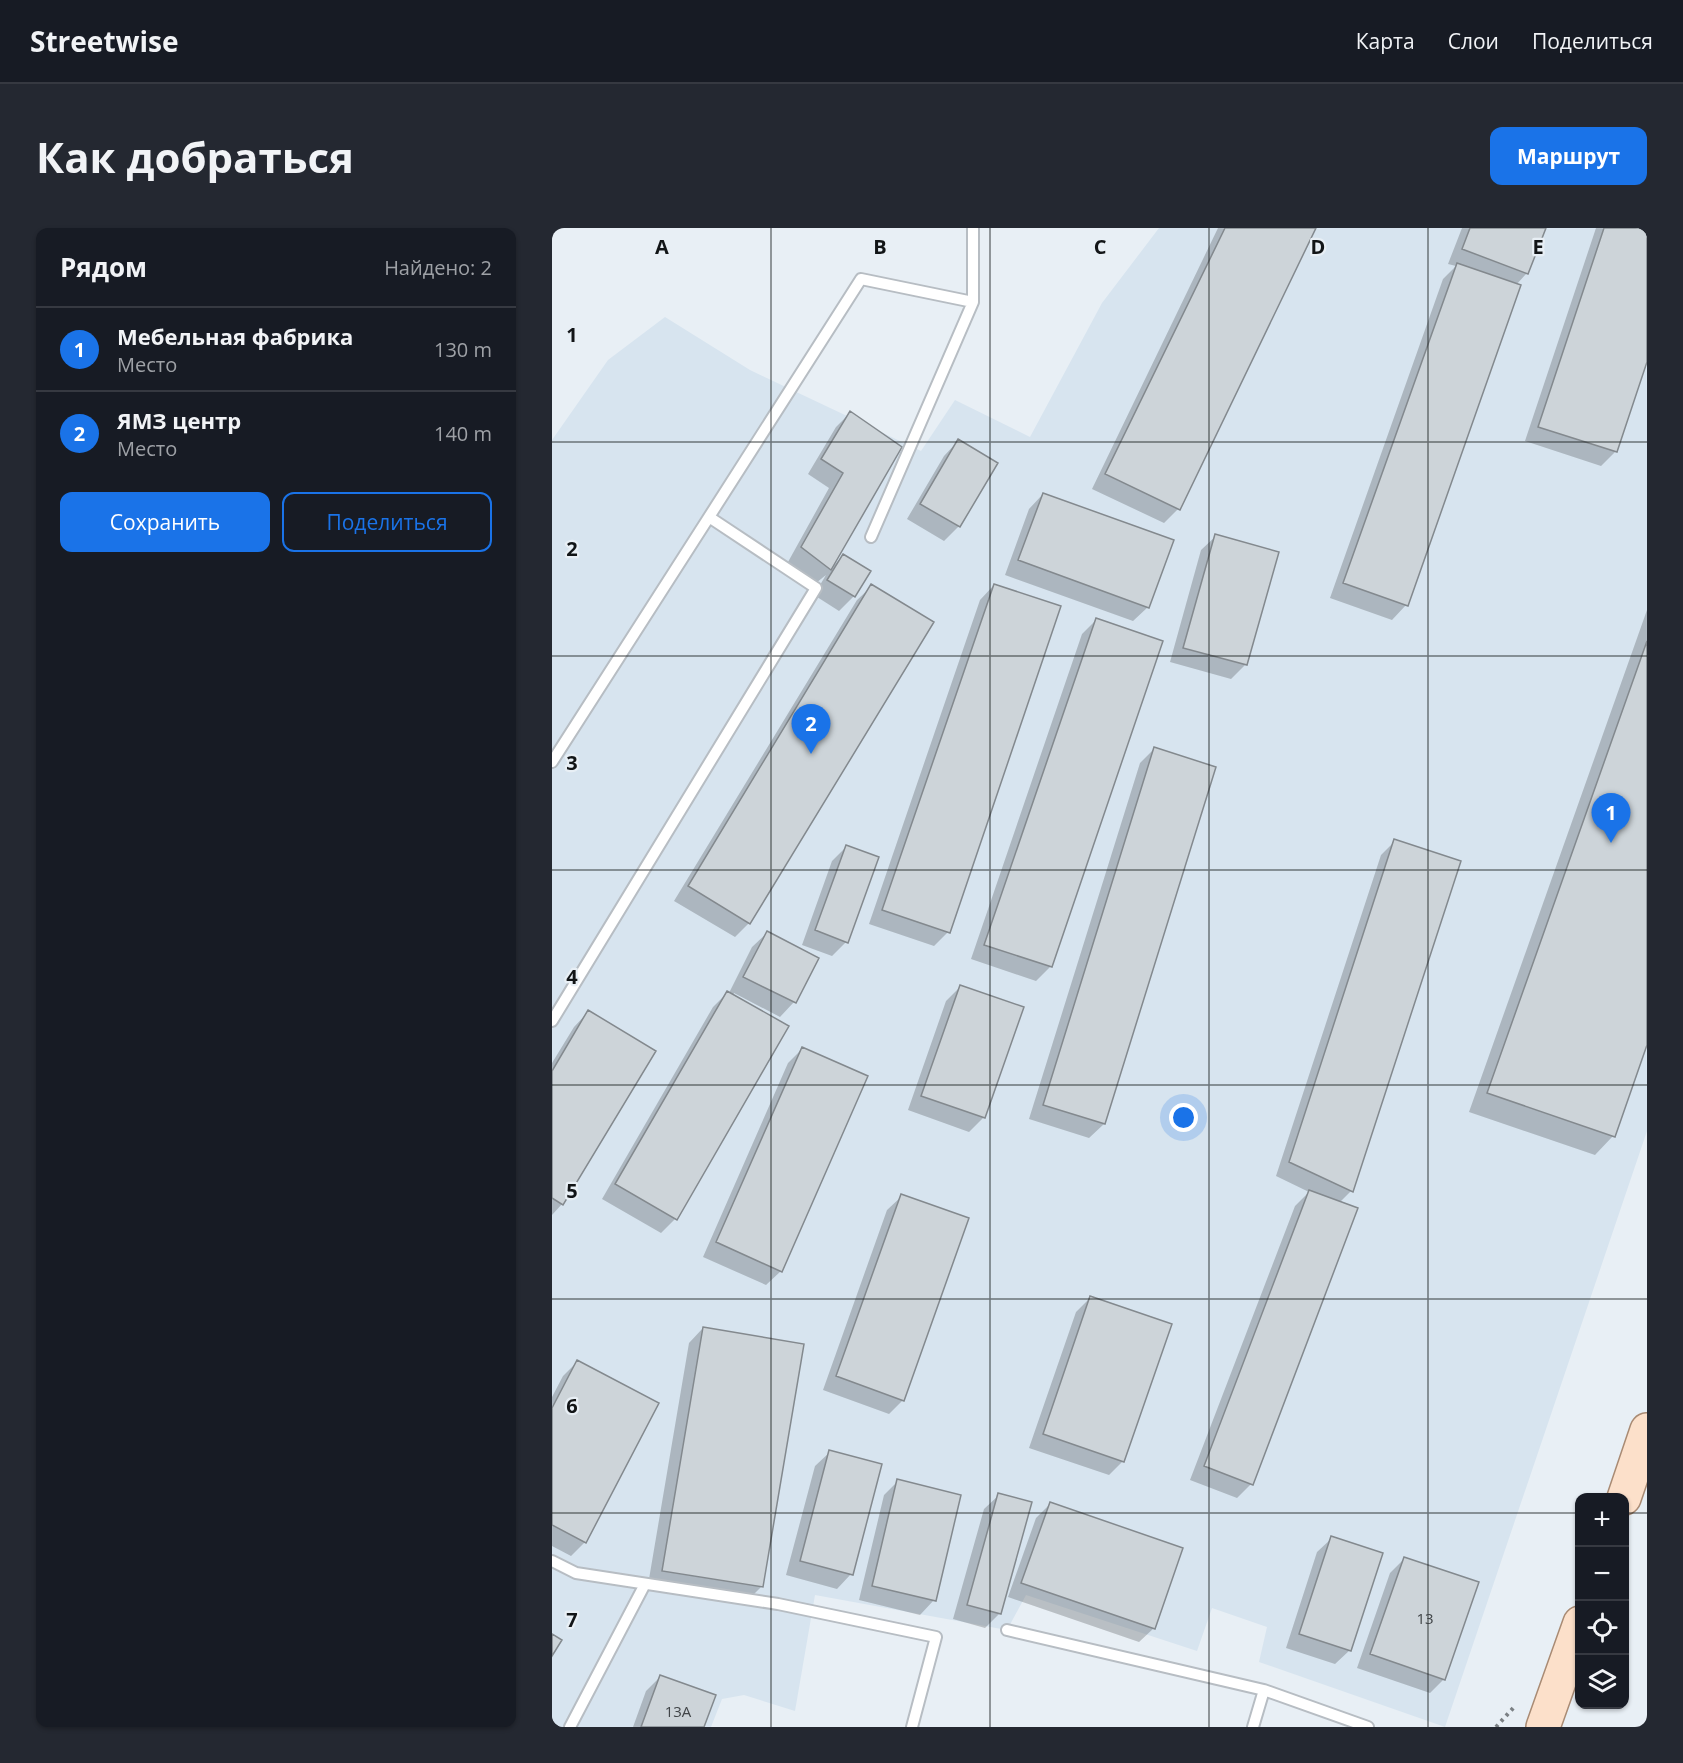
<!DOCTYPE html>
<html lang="ru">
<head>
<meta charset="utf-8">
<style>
  body { margin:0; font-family:"Open Sans",sans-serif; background:#242831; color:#f1f3f6 }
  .controls { position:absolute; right:18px; bottom:18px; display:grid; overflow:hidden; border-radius:12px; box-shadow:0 2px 4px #0004 }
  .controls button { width:54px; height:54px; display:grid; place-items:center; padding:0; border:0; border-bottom:2px solid #363941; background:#171b24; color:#f1f3f6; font:30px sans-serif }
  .you { position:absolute; left:632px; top:890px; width:21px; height:21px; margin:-15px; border:4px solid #fff; border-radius:50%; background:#1a73e8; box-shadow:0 0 0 9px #1a73e833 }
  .badge { display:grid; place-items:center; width:39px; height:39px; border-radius:50%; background:#1a73e8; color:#fff; font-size:20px; font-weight:700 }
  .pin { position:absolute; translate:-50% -50px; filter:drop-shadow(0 2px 3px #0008) }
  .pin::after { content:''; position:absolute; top:32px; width:21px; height:18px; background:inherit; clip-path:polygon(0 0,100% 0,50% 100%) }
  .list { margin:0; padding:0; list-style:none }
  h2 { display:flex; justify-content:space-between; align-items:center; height:78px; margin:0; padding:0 24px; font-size:26px }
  h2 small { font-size:20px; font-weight:400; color:#9ea1a6 }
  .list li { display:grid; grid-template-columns:39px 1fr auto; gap:18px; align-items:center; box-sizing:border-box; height:84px; padding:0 24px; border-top:2px solid #363941 }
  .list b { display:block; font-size:22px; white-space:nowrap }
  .list p { margin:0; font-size:20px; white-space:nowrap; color:#9ea1a6 }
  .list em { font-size:20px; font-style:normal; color:#9ea1a6 }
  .actions { display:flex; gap:12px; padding:18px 24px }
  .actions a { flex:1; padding:14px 0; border:2px solid #1a73e8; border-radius:12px; text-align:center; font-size:21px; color:#1a73e8 }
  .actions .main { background:#1a73e8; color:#fff }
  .icon { flex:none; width:33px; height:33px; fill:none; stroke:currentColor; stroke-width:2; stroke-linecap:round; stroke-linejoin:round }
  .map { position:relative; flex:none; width:1095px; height:1499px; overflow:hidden; border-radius:12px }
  header { display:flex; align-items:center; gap:36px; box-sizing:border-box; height:84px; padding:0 30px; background:#171b24; border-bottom:2px solid #363941 }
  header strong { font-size:28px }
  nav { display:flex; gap:33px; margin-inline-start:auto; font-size:21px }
  .intro { display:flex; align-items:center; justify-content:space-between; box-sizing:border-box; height:144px; padding:0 36px }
  h1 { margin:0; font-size:42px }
  .button { padding:15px 27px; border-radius:12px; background:#1a73e8; color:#fff; font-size:21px; font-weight:700 }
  main { display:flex; gap:36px; padding:0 36px }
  aside { flex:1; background:#171b24; border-radius:12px; box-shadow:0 2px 4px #0004 }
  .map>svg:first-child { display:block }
</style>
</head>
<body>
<header>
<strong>Streetwise</strong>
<nav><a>Карта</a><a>Слои</a><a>Поделиться</a></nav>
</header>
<div class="intro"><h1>Как добраться</h1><a class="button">Маршрут</a></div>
<main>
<aside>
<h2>Рядом<small>Найдено: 2</small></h2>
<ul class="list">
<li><span class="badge">1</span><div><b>Мебельная фабрика</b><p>Место</p></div><em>130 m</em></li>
<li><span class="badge">2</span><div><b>ЯМЗ центр</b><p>Место</p></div><em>140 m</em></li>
</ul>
<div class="actions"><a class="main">Сохранить</a><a>Поделиться</a></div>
</aside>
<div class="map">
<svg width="1095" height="1499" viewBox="0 0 1095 1499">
  <rect width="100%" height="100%" fill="#e8eff5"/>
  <path fill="#d7e4ef" d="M 607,0 L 1095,0 L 1095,903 L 893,1499 L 707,1434 L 715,1399 L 660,1380 L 645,1423 L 474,1367 L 455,1402 L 263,1367 L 243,1483 L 192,1467 L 170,1471 L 159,1499 L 0,1499 L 0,212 L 56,132 L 113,89 L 198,142 L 369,223 L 403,172 L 478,209 L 550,75 Z"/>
  <path fill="#0003" d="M 666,0 L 762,0 L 626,281 L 612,295 L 540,261 Z
    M 910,0 L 992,0 L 975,45 L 964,57 L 854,377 L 840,392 L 778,370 L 891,51 L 904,38 L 896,36 Z
    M 1044,0 L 1095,0 L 1095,129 L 1063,224 L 1049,238 L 973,213 Z
    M 298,185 L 348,219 L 280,339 L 291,328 L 317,344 L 302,368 L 287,383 L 262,367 L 274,347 L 264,355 L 236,334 L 277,260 L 256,246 L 284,199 Z
    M 406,213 L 407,298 L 392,313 L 355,291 L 392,228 Z
    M 491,266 L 596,379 L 581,393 L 453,347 L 477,281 Z
    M 664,308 L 725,325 L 693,437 L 679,451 L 618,434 L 649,322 Z
    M 442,357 L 396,704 L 382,718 L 317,696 L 428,372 Z
    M 320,358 L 197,695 L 183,709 L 122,673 L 305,372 Z
    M 1095,382 L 1095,813 L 1061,908 L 1043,927 L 917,884 Z
    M 544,392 L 609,414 L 498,739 L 484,753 L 419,731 L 530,406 Z
    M 602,521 L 552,896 L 537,910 L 477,891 L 588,535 Z
    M 843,613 L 799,963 L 787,975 L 699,1256 L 685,1270 L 638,1252 L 743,978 L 757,964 L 724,948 L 829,627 Z
    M 294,619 L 294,714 L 280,728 L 250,717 L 280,633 Z
    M 215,705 L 265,730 L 242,774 L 228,789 L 182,765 L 123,991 L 109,1005 L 50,971 L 161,779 L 175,765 L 177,765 L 200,719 Z
    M 409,758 L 432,889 L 417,904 L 356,882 L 394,773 Z
    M 36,784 L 10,976 L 0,987 L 0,835 L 22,799 Z
    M 250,821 L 229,1043 L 214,1057 L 151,1029 L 236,835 Z
    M 350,968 L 351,1172 L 337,1186 L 271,1162 L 335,982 Z
    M 538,1070 L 571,1233 L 557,1247 L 477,1220 L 524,1084 Z
    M 151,1100 L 209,1359 L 195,1373 L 96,1357 L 137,1115 Z
    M 25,1134 L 33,1314 L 19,1328 L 0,1318 L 0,1169 L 11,1148 Z
    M 278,1224 L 299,1346 L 285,1361 L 234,1347 L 263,1238 Z
    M 346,1253 L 382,1372 L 368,1387 L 307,1372 L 332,1267 Z
    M 447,1267 L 478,1275 L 447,1386 L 433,1400 L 401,1391 L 432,1281 Z
    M 498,1276 L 602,1400 L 587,1414 L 456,1369 L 484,1290 Z
    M 780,1310 L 798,1422 L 783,1436 L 734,1420 L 765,1324 Z
    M 852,1331 L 892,1451 L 878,1465 L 805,1440 L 838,1345 Z
    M 109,1448 L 150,1499 L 81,1499 L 94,1463 Z"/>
  <path fill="#cdd4d9" stroke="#83898e" stroke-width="1.5" d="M 673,0 L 764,0 L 628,282 L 553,246 Z
    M 918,0 L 994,0 L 976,46 L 910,21 Z
    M 1052,0 L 1095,0 L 1095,134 L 1065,224 L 986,199 Z
    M 905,35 L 969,57 L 856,378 L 791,355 Z
    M 298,183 L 350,219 L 279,342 L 249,319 L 291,245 L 269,231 Z
    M 406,211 L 446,235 L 408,299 L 368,276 Z
    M 491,265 L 622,312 L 597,380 L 466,332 Z
    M 663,306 L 727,324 L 695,437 L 631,420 Z
    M 291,326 L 319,343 L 303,369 L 275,352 Z
    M 319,356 L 382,394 L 198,696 L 136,658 Z
    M 442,356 L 509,378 L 398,705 L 330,682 Z
    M 544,390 L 611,413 L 500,739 L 432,717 Z
    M 1095,413 L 1095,817 L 1063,909 L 935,865 Z
    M 602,519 L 664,539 L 553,896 L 491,877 Z
    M 842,611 L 909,633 L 801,964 L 737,934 Z
    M 294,617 L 327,629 L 296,715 L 263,702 Z
    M 215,703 L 267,730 L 244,775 L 191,749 Z
    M 408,757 L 472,779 L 433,890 L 369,868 Z
    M 175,763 L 237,798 L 125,992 L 63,956 Z
    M 36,782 L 104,823 L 11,977 L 0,970 L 0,843 Z
    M 250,819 L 316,848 L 230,1044 L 164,1014 Z
    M 757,962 L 806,980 L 701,1257 L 652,1238 Z
    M 349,966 L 417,990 L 352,1173 L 284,1148 Z
    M 538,1068 L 620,1096 L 572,1234 L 491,1206 Z
    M 151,1099 L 252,1116 L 211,1359 L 110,1343 Z
    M 25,1132 L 107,1175 L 34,1315 L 0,1297 L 0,1180 Z
    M 277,1222 L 330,1236 L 301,1347 L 248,1333 Z
    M 345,1251 L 409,1267 L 384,1373 L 320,1358 Z
    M 446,1265 L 480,1274 L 449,1386 L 415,1377 Z
    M 498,1274 L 631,1320 L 603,1401 L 469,1355 Z
    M 779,1308 L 831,1325 L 799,1423 L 747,1406 Z
    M 852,1329 L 927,1354 L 893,1452 L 818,1426 Z
    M 0,1406 L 10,1412 L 0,1428 Z
    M 108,1447 L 164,1467 L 152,1499 L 89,1499 Z"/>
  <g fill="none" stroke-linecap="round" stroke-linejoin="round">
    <defs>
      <path id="service" d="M 319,309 L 421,74
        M 0,534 L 157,289
        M 0,793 L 264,360 L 157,289 L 309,51 L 421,74 L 421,0
        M 0,1333 L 24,1345 L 226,1376 L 384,1409 L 360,1499
        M 455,1402 L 712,1462 L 816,1499
        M 18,1499 L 93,1356
        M 701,1499 L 712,1462"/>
      <path id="primary" d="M 1072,1270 L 1095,1202
        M 991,1499 L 1028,1395"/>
    </defs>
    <use href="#service" stroke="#b7bdc3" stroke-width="14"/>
    <use href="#primary" stroke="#a98b74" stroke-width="36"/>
    <path stroke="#7b8084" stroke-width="4" stroke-dasharray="3 4.5" stroke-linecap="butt" d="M 944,1499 L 963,1478"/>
    <use href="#service" stroke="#fff" stroke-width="10"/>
    <use href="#primary" stroke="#fce0ca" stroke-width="33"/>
  </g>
  <path fill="none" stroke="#121517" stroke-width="1.5" stroke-opacity="0.55" d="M 219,0 L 219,1499M 438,0 L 438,1499M 657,0 L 657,1499M 876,0 L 876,1499M 0,214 L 1095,214M 0,428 L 1095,428M 0,642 L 1095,642M 0,857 L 1095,857M 0,1071 L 1095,1071M 0,1285 L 1028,1285M 1072,1285 L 1095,1285"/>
  <g text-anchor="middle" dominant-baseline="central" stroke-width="4.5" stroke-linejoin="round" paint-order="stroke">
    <g font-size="15" fill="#414548">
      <text x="873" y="1390">13</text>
      <text x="126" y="1483">13А</text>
    </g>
  </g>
  <g font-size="20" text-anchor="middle" font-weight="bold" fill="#121517" stroke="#e8eff5" stroke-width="4.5" stroke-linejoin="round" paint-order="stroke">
    <text x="110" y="26">A</text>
    <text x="328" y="26">B</text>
    <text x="548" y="26">C</text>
    <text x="766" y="26">D</text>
    <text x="986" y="26">E</text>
    <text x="20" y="114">1</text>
    <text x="20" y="328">2</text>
    <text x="20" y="542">3</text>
    <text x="20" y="756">4</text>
    <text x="20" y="970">5</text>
    <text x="20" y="1185">6</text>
    <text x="20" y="1399">7</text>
  </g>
</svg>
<div class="controls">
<button>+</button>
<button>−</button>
<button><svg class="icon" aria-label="locate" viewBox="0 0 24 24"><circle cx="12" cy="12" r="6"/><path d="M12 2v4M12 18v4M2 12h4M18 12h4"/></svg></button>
<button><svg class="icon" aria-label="layers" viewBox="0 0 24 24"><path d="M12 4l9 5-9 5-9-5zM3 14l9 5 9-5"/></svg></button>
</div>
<div class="you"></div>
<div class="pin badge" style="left:1059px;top:615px">1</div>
<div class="pin badge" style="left:259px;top:526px">2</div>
</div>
</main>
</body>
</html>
